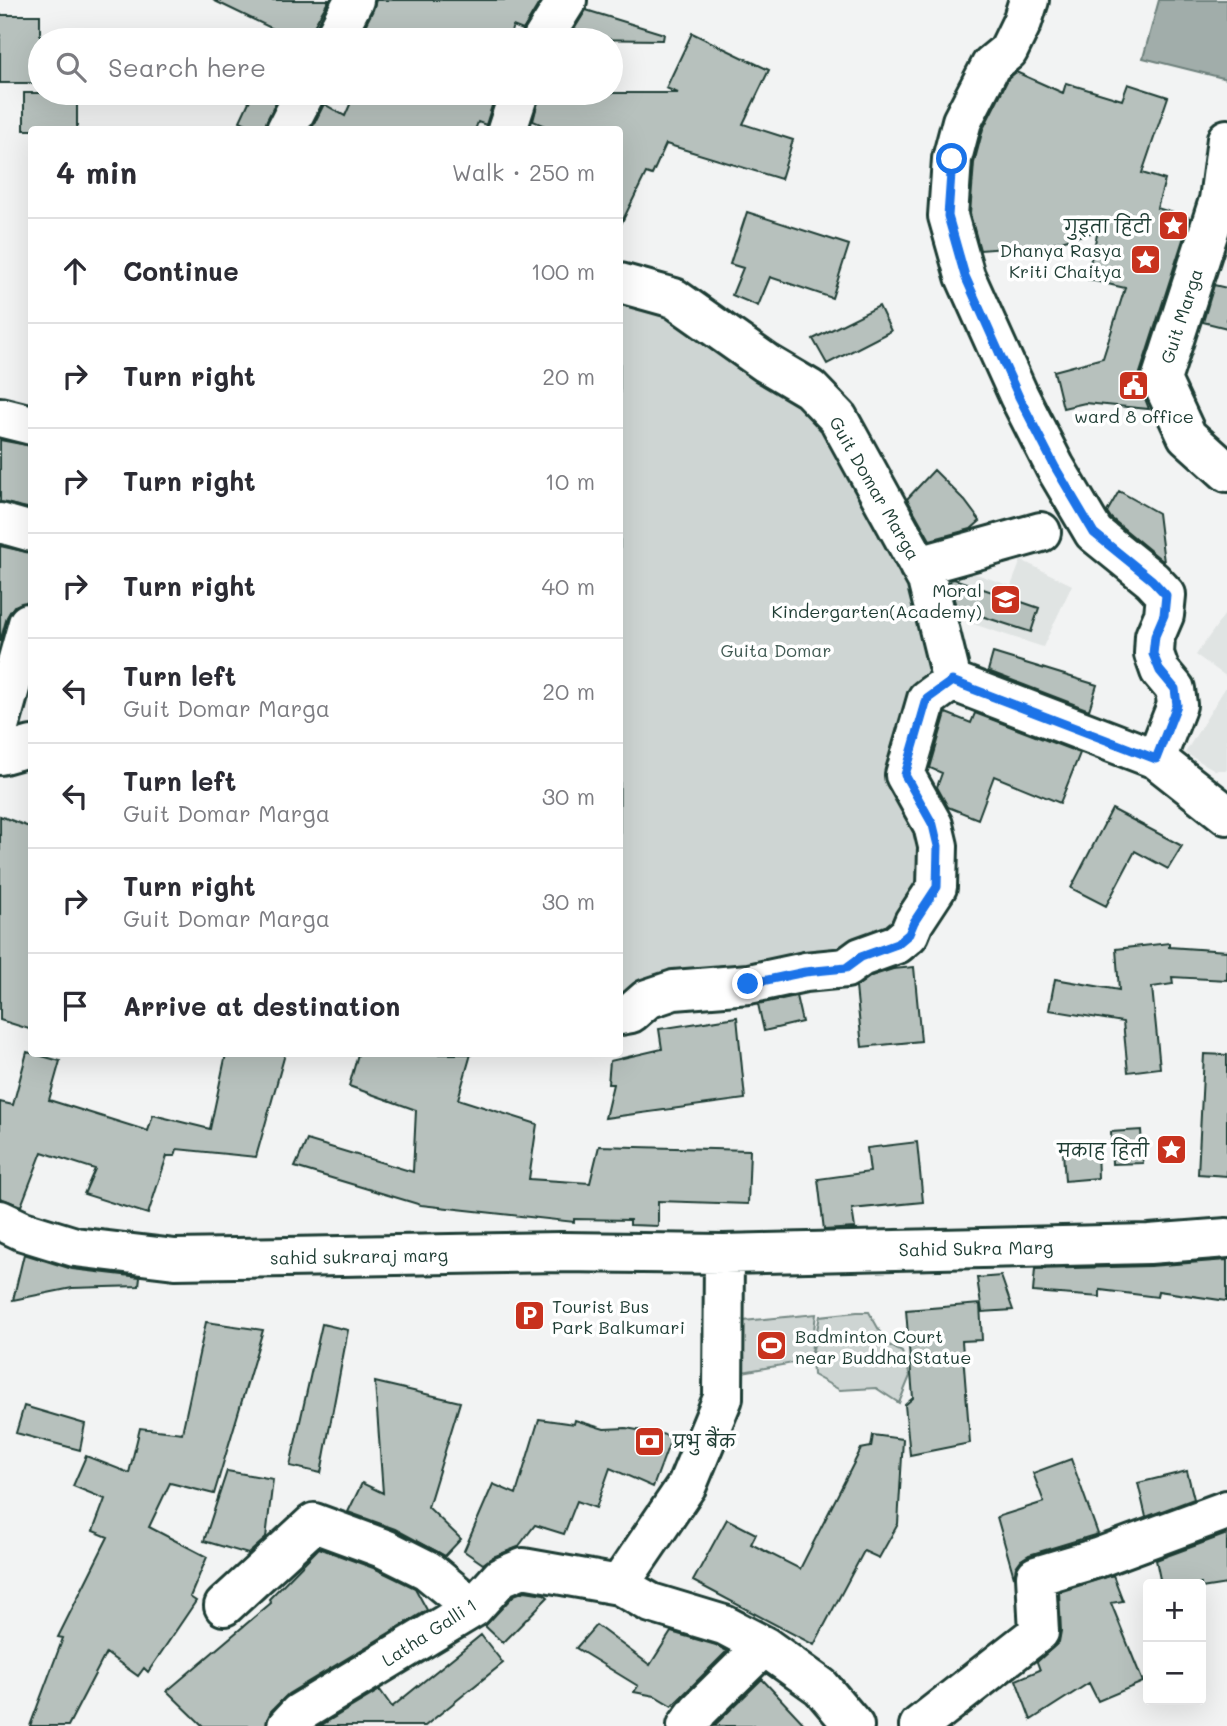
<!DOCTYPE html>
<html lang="en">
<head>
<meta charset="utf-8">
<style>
  body { margin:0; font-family:Mali,"Playpen Sans Deva",sans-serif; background:#f2f2f3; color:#2b2b33 }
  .controls { position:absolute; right:21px; bottom:21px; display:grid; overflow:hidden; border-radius:7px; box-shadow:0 7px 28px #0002 }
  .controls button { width:63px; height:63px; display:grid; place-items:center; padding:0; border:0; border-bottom:2px solid #e1e1e2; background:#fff; color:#2b2b33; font:35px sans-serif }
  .stop { position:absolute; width:21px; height:21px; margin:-16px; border:5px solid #1a73e8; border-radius:50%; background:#fff }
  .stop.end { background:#1a73e8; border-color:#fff; box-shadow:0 2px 7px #0008 }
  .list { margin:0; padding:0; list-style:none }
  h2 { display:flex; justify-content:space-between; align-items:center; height:91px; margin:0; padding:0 28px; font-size:30px }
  h2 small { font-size:23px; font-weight:400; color:#7c7c81 }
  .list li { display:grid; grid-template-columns:46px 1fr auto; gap:21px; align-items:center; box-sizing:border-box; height:105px; padding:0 28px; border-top:2px solid #e1e1e2 }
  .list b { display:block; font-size:26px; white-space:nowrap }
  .list p { margin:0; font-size:23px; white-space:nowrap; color:#7c7c81 }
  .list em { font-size:23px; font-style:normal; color:#7c7c81 }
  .icon { flex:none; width:38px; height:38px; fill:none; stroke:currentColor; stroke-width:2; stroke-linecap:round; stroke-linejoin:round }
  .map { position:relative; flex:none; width:1227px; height:1726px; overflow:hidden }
  .search { position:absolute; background:#fff; box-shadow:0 7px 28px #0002; left:28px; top:28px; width:595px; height:77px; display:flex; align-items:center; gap:18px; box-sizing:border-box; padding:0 24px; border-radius:38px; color:#7c7c81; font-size:26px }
  .panel { position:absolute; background:#fff; box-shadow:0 7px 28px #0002; left:28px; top:126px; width:595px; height:931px; border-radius:7px }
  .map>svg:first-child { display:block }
</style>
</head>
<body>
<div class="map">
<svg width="1227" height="1726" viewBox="0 0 1227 1726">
  <rect width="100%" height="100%" fill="#f2f3f3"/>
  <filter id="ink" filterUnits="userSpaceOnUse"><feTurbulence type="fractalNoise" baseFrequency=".0143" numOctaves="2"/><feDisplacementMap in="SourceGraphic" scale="14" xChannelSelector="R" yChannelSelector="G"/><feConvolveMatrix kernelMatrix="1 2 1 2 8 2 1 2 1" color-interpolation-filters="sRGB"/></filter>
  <g filter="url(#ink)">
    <path fill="#e0e4e3" d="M 1021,560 L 1072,585 L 1043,647 L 943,614 L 953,566 L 1011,586 Z
      M 1227,611 L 1227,677 L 1196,655 Z
      M 1227,685 L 1227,770 L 1215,770 L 1185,753 Z"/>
    <path fill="#ced5d3" stroke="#768984" stroke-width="2" d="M 620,290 L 633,292 L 815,405 L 912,568 L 938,654 L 916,728 L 931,865 L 888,939 L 620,994 Z
      M 857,1312 L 869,1312 L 887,1344 L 902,1352 L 910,1376 L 899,1403 L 876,1388 L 840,1390 L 813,1375 L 812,1354 L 820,1316 Z
      M 816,1314 L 810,1360 L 731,1374 L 733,1322 Z"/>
    <path fill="#a1adaa" stroke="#6d807b" stroke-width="2" d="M 1159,0 L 1227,0 L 1227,79 L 1143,58 Z"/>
    <path fill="#b7c1bd" stroke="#1f3d34" stroke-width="2" d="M 213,0 L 329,0 L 306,40 L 296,40 Z
      M 376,0 L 541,0 L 523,30 L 513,26 L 508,40 L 358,40 L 373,10 Z
      M 586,10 L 664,34 L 663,40 L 568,39 Z
      M 0,15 L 40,15 L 40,83 L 0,83 Z
      M 692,33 L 769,70 L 743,124 L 793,140 L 781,179 L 666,144 L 652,175 L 646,173 L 620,226 L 620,130 L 554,130 L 533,121 L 540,93 L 678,93 L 666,88 Z
      M 1016,72 L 1063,93 L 1066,83 L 1122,100 L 1128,84 L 1168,97 L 1142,173 L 1165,180 L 1157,208 L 1190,218 L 1140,373 L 1141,388 L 1149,409 L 1085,403 L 1063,408 L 1054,371 L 1103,358 L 1125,288 L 1086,279 L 1098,231 L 1046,245 L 980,250 L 970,214 L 974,163 L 983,129 L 1008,79 Z
      M 24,93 L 77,93 L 77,130 L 24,130 Z
      M 253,93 L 281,93 L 267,120 L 264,130 L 259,130 L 240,121 Z
      M 355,93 L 496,93 L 486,125 L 478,122 L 475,130 L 311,130 L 324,104 L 345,116 Z
      M 747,212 L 849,245 L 832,298 L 770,277 L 758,306 L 732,295 L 743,268 L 730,264 Z
      M 1214,285 L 1227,288 L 1227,328 L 1203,322 Z
      M 879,306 L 891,331 L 827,364 L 813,339 Z
      M 0,440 L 32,446 L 32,509 L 0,502 Z
      M 934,470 L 965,501 L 980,521 L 971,529 L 930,540 L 907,499 Z
      M 1119,491 L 1158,513 L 1164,562 L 1111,518 L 1107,512 Z
      M 0,546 L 32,553 L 32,601 L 14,606 L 7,617 L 0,642 Z
      M 954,579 L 1039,608 L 1031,632 L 956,608 L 950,580 Z
      M 993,653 L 1097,685 L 1089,710 L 988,671 Z
      M 946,713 L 971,723 L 975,713 L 1080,753 L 1060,803 L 994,776 L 978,819 L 948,807 L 937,787 L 942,773 L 930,768 Z
      M 1112,809 L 1182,846 L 1168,869 L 1135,851 L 1106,906 L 1071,888 Z
      M 0,816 L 32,828 L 32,1030 L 0,1020 Z
      M 1169,943 L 1169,947 L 1227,951 L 1227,980 L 1172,977 L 1173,984 L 1152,987 L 1160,1068 L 1128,1072 L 1123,1022 L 1049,1010 L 1055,979 L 1119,990 L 1116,949 Z
      M 914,967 L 921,1041 L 862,1047 L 856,987 L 871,976 L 893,969 Z
      M 796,996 L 802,1022 L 764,1031 L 758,1004 Z
      M 737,1017 L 745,1099 L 605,1118 L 613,1084 L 608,1084 L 610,1061 L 662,1049 L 659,1029 Z
      M 27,1052 L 60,1061 L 49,1100 L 148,1131 L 153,1115 L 210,1129 L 226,1054 L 285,1054 L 256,1157 L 177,1149 L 175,1156 L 167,1156 L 148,1214 L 84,1194 L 95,1169 L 42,1152 L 21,1206 L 0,1198 L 0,1102 L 13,1105 Z
      M 358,1054 L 471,1054 L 458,1099 L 537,1124 L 529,1179 L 590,1183 L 599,1146 L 750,1150 L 748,1204 L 658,1201 L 658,1226 L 630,1225 L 630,1220 L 574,1219 L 574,1222 L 421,1205 L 295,1167 L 307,1140 L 413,1172 L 416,1110 L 349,1086 Z
      M 1204,1054 L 1227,1055 L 1227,1176 L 1198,1174 Z
      M 1141,1130 L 1143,1163 L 1112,1164 L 1111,1132 Z
      M 917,1142 L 923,1202 L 852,1209 L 855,1228 L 824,1230 L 818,1179 L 870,1172 L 867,1148 Z
      M 1097,1149 L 1098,1178 L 1065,1181 L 1063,1152 Z
      M 24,1254 L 72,1269 L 140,1277 L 139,1286 L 72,1288 L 13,1300 Z
      M 1227,1260 L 1227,1301 L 1158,1291 L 1157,1297 L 1100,1290 L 1100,1297 L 1033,1292 L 1035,1269 L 1150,1266 Z
      M 1001,1276 L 1013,1310 L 982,1312 L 977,1278 Z
      M 980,1304 L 982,1340 L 962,1341 L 970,1443 L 910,1455 L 905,1405 L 913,1398 L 906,1310 Z
      M 206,1322 L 263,1330 L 214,1494 L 170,1483 L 149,1527 L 207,1557 L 190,1597 L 196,1601 L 148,1672 L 144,1668 L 138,1676 L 106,1653 L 68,1726 L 30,1726 L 63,1638 L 58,1637 L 108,1537 L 93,1531 L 105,1499 L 73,1486 L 86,1456 L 129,1473 L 140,1428 L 182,1433 Z
      M 322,1324 L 348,1330 L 321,1473 L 290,1466 Z
      M 375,1382 L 460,1402 L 428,1507 L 461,1539 L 445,1556 L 395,1529 L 348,1512 L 362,1483 L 383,1493 Z
      M 24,1406 L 85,1424 L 80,1450 L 16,1433 Z
      M 539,1419 L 574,1424 L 575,1420 L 604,1429 L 626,1428 L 672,1436 L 653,1487 L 610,1468 L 596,1508 L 577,1501 L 564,1534 L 535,1525 L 518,1547 L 493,1557 L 483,1564 L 464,1551 L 493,1484 L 516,1494 Z
      M 873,1435 L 903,1439 L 898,1524 L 879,1558 L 864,1551 L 814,1645 L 693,1581 L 727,1519 L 756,1534 L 751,1544 L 800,1569 L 861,1449 L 871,1447 Z
      M 1071,1459 L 1098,1534 L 1029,1555 L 1021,1560 L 1016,1567 L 1014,1577 L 997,1517 L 1044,1502 L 1033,1473 Z
      M 227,1471 L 273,1479 L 266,1538 L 248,1554 L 204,1541 Z
      M 1187,1471 L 1194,1499 L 1146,1517 L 1138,1483 Z
      M 1227,1534 L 1227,1584 L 1201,1588 L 1201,1584 L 1161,1584 L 1156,1560 Z
      M 319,1548 L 376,1569 L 415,1588 L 427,1610 L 288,1694 L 271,1711 L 266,1726 L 203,1726 L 167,1691 L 271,1603 L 269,1599 Z
      M 1113,1575 L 1123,1601 L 1111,1603 L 1143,1682 L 1098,1701 L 1089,1683 L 1031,1720 L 1016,1680 L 1040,1670 L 1037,1662 L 1059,1642 L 1061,1631 L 1059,1592 Z
      M 525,1591 L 544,1594 L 548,1597 L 503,1643 L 485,1626 L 514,1595 Z
      M 596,1625 L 650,1665 L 671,1632 L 716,1645 L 727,1651 L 672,1706 L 655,1696 L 634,1692 L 638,1686 L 576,1648 Z
      M 481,1635 L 503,1663 L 425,1726 L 320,1726 L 380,1690 L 392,1707 Z
      M 762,1679 L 806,1726 L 714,1726 L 716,1724 Z"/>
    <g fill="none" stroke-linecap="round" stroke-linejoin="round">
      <defs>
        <path id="minor" d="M 1029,0 L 1022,22 L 1008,51 L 991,65 L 962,121 L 952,159 L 948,216 L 965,276 L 1019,396 L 1055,467 L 1094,533 L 1152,580 L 1166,595 L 1164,615 L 1155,636 L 1154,654 L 1160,671 L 1175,689 L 1177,705 L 1156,759
          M 333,40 L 354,0
          M 542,40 L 567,0
          M 286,130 L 305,93
          M 507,130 L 519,93
          M 1227,139 L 1219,200 L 1161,380 L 1187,436 L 1227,472
          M 620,283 L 674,298 L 766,363 L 810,389 L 838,418 L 927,580 L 952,681 L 927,699 L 905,775 L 933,825 L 938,846 L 937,887 L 914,922 L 909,934 L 897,944 L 861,957 L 846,968 L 805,972 L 749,984 L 674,990 L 647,999 L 631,1013 L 620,1015
          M 0,417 L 32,425
          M 0,523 L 32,532
          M 919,566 L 1041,532
          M 952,681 L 1156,759 L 1227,815
          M 0,724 L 28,623 L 32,623
          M 0,755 L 32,746
          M 0,1220 L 23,1231 L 75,1247 L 175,1259 L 561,1252 L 724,1254 L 1149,1244 L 1227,1238
          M 724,1254 L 723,1398 L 687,1485 L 619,1585 L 651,1603 L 724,1625 L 764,1646 L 821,1687 L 854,1726
          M 224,1606 L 314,1523 L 385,1549 L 427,1570 L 473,1608
          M 287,1726 L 299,1713 L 473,1608 L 501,1577 L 523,1568 L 619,1585
          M 687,1726 L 699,1710 L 764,1646
          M 919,1726 L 1039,1632 L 1036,1576 L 1097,1558 L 1227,1510"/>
      </defs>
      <use href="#minor" stroke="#1f3d34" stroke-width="44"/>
      <use href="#minor" stroke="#fff" stroke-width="38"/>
    </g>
  </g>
  <g fill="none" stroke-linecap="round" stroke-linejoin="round" filter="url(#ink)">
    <path stroke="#1a73e8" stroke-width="9" d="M 748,984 L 805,972 L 846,968 L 861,957 L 897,944 L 909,934 L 914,922 L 937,887 L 938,846 L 933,825 L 905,775 L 927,699 L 952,681 L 1156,759 L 1177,705 L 1175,689 L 1160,671 L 1153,654 L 1155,636 L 1164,615 L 1166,595 L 1152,580 L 1094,533 L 1055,467 L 1019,397 L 965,276 L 948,216 L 952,159"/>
  </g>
  <defs>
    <symbol id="sight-square" viewBox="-11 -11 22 22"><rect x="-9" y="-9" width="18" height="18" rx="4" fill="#c8321e" stroke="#fff"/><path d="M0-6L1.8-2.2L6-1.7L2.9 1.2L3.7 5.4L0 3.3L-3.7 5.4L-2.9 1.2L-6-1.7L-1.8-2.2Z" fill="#fff"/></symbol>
    <symbol id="civic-square" viewBox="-11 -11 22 22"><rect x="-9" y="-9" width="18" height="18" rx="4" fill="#c8321e" stroke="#fff"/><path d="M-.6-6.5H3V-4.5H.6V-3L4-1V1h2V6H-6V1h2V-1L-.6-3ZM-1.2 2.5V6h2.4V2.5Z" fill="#fff"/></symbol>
    <symbol id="school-square" viewBox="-11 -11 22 22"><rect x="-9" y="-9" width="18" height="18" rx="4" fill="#c8321e" stroke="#fff"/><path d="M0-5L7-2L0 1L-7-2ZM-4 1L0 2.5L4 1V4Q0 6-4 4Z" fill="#fff"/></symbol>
    <symbol id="parking-square" viewBox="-11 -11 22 22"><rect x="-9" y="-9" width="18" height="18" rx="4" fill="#c8321e" stroke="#fff"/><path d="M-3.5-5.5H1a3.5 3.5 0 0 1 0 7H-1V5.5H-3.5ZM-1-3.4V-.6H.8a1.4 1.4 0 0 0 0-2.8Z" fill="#fff"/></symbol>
    <symbol id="stadium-square" viewBox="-11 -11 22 22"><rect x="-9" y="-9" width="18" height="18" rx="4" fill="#c8321e" stroke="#fff"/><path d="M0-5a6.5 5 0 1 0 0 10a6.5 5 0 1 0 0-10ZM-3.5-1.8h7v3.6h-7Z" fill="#fff"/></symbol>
    <symbol id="bank-square" viewBox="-11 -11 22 22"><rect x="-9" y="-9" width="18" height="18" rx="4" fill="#c8321e" stroke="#fff"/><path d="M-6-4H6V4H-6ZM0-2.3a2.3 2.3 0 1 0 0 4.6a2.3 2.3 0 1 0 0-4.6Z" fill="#fff"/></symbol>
  </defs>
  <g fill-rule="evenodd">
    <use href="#sight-square" x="1156" y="208" width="35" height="35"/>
    <use href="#sight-square" x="1128" y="242" width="35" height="35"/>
    <use href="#civic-square" x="1116" y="368" width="35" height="35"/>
    <use href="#school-square" x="988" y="582" width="35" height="35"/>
    <use href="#sight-square" x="1154" y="1132" width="35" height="35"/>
    <use href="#parking-square" x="512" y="1298" width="35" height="35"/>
    <use href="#stadium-square" x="754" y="1328" width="35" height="35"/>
    <use href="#bank-square" x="632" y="1424" width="35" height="35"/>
  </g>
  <g text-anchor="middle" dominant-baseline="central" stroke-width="7" stroke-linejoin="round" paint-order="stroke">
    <g font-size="18" fill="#1f3d34" stroke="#fff" text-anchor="end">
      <text x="1151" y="226">गुइता हिटी</text>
      <text x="1122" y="250">Dhanya Rasya<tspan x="1122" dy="21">Kriti Chaitya</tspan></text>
      <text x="1134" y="416" text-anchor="middle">ward 8 office</text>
      <text x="982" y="590">Moral<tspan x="982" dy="21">Kindergarten(Academy)</tspan></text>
      <text x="1149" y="1150">मकाह हिती</text>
      <text x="552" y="1306" text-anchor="start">Tourist Bus<tspan x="552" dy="21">Park Balkumari</tspan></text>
      <text x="795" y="1336" text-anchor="start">Badminton Court<tspan x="795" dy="21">near Buddha Statue</tspan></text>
      <text x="673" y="1441" text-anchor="start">प्रभु बैंक</text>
    </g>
    <g font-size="18" fill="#1f3d34" stroke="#fff">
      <text transform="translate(1181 316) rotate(-72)">Guit Marga</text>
      <text transform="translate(875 488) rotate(60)">Guit Domar Marga</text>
      <text transform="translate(976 1248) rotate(-1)">Sahid Sukra Marg</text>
      <text transform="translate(359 1256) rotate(-1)">sahid sukraraj marg</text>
      <text transform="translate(429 1632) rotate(-33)">Latha Galli 1</text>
    </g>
    <g font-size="18" fill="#425b54" stroke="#fff">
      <text x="776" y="650">Guita Domar</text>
    </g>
  </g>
</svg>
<div class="controls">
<button>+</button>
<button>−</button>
</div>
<div class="stop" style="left:952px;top:159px"></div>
<div class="stop end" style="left:748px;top:984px"></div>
<div class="search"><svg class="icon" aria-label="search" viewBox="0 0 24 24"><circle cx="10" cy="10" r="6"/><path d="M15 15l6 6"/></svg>Search here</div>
<section class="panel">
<h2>4 min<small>Walk · 250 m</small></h2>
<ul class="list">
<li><svg class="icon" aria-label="ahead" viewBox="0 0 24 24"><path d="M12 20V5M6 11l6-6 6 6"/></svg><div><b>Continue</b></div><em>100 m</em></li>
<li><svg class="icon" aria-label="right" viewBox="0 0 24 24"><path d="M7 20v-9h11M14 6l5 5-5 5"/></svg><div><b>Turn right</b></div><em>20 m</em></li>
<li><svg class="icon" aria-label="right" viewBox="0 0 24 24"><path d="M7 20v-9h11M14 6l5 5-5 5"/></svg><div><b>Turn right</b></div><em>10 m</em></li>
<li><svg class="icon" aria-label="right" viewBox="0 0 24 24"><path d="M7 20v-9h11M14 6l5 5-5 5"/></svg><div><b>Turn right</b></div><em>40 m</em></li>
<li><svg class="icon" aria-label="left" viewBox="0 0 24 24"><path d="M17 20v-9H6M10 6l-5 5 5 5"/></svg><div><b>Turn left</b><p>Guit Domar Marga</p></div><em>20 m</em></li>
<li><svg class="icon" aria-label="left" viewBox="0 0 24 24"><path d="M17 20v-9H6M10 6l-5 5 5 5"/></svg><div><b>Turn left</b><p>Guit Domar Marga</p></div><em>30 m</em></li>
<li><svg class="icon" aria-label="right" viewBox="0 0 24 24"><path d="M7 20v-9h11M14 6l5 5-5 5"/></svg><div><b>Turn right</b><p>Guit Domar Marga</p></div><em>30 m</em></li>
<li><svg class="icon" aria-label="arrive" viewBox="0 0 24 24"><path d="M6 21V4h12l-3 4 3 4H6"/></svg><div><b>Arrive at destination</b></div></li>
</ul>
</section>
</div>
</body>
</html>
